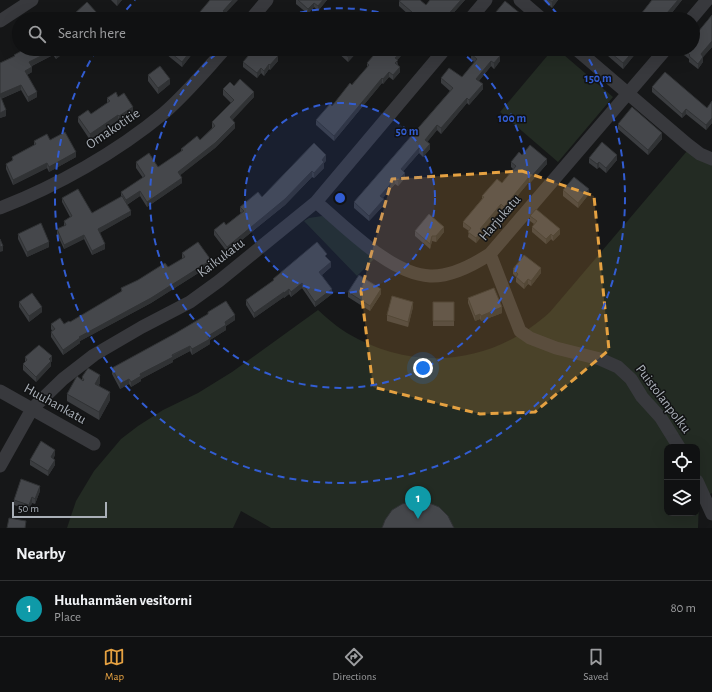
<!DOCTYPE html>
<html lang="en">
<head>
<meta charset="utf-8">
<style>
  body { margin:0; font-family:"Alegreya Sans",sans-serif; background:#1e1f20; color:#f1f3f6 }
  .controls { position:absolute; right:12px; bottom:12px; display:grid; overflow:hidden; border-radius:8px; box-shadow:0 4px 16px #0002 }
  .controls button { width:36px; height:36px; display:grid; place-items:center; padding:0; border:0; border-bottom:1px solid #303132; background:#101112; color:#f1f3f6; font:20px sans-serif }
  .scale { position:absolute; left:12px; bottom:10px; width:95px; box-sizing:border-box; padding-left:4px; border:2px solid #a9afb7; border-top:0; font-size:11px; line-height:14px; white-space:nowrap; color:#a9afb7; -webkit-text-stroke:3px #111213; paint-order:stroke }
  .you { position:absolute; left:423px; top:368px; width:14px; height:14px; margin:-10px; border:3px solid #fff; border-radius:50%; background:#1a73e8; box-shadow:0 0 0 6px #1a73e833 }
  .badge { display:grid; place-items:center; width:26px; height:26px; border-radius:50%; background:#e5a141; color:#fff; font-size:13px; font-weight:700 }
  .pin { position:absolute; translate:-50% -33px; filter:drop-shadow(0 1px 2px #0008) }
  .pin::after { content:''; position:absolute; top:21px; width:14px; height:12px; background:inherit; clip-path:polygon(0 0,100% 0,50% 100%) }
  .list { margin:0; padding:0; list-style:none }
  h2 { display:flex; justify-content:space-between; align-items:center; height:52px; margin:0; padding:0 16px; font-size:17px }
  h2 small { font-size:13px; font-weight:400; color:#9c9d9f }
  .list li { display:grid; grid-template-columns:26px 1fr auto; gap:12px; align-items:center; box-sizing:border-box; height:56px; padding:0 16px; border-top:1px solid #303132 }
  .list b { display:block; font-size:15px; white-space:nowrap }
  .list p { margin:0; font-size:13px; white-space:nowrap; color:#9c9d9f }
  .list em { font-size:13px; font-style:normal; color:#9c9d9f }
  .icon { flex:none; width:22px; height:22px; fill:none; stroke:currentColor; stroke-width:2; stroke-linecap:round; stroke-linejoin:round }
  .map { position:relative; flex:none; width:712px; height:528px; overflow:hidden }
  .search { position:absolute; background:#101112; box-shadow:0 4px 16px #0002; left:12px; right:12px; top:12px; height:44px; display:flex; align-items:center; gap:10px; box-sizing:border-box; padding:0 14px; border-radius:22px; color:#9c9d9f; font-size:15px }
  .sheet { height:108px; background:#101112 }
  nav { display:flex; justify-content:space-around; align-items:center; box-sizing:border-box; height:56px; border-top:1px solid #303132; background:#101112; font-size:11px; color:#9c9d9f }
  nav a { display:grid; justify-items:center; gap:2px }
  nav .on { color:#e5a141 }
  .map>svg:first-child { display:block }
</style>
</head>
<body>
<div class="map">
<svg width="712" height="528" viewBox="0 0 712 528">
  <rect width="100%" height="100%" fill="#161718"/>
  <path fill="#232b23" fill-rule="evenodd" d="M 553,49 L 557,49 L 613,97 L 558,162 L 500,112 Z
    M 687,151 L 712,165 L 712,493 L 699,502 L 698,528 L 271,528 L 241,511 L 233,528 L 67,528 L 76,501 L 94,471 L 121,439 L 138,426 L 163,410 L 198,393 L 232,372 L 318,310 C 327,318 337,327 347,333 C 415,373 492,365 550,312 ZM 667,447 L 697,447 L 697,513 L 667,513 Z
    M 322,216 L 331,219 L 374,259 L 357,276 L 304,221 L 309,218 Z"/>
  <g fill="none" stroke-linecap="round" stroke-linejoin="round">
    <path stroke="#38393d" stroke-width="13" d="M 520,0 L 542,19
      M 251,19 L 267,0
      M 470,19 L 486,0
      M 691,19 L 707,0
      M 0,21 L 32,0
      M 576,49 L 687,144 L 700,154 L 712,159
      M 316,202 C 346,227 390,274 430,276 C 451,277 473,265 490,254 L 666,49
      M 0,208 C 57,186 117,152 164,113 C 186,94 205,71 225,49
      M 490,254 L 520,331 L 530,338 L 556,348 L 600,359 L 618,367 L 631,379 L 642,397 L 661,418 L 679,447
      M 0,391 L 94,444
      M 0,466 L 32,409 L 63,379 L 94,355 L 142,327 L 190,302 L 219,281 L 316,202 L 445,49
      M 697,481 L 712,514"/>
  </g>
  <path fill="#3b3d40" d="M 111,0 L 122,0 L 117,6 Z
    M 296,0 L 327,0 L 318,11 L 314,7 L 308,14 L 296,4 Z
    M 430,0 L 465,0 L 448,19 L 409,15 L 399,6 L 399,1 L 426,5 Z
    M 543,0 L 558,0 L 552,8 Z
    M 652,0 L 682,0 L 667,19 L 641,19 L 641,14 Z
    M 712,15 L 712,47 L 703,57 L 703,62 L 698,69 L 689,62 L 689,59 L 684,55 L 684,49 Z
    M 25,49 L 65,49 L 65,52 L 56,59 L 53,55 L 32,66 L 32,72 L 27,75 L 37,97 L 28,102 L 21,90 L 1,99 L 6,116 L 0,118 L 0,63 L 14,56 L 14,55 Z
    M 161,49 L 196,49 L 182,67 L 161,50 Z
    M 335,49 L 358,49 L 358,51 L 348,62 L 335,50 Z
    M 407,49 L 397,60 L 398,65 L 400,72 L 393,80 L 389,77 L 383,84 L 382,83 L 334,141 L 316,125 L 316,120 L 332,106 L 367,68 L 367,63 Z
    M 600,49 L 636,49 L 636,53 L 623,69 Z
    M 471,54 L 500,56 L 500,61 L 494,69 L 491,66 L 479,81 L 483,89 L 469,105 L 467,103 L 441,134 L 437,130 L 427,142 L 430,149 L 423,157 L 419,153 L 403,171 L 405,178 L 398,186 L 395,184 L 383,198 L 384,205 L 369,221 L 354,208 L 354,202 L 450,91 L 441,83 L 441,78 L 462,77 L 474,62 L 471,59 Z
    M 278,55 L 278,61 L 270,70 L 269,69 L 264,76 L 261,73 L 257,78 L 243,67 L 243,62 Z
    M 148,75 L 170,84 L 158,94 L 148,81 Z
    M 234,86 L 254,97 L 232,120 L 235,128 L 215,148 L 180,175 L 182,183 L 147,207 L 140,196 L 127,205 L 131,215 L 99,233 L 105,249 L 92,255 L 84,239 L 64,249 L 57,234 L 57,229 L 64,226 L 64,221 L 70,217 L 62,202 L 62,198 L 92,213 L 121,197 L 121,192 L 143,178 L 136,168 L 136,162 L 158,167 L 181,152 L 181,149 L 200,140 L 212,128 L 212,122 L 231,103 L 223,95 L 223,89 Z
    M 652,87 L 707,108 L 712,101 L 712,123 L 706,130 L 686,114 L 682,118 L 652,92 Z
    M 118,97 L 133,112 L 119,121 L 118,120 L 90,140 L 78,122 L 78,117 L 91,114 L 107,103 L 107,98 Z
    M 618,124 L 662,139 L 648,155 L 618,129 Z
    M 50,140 L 76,157 L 49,172 L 47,168 L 13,185 L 6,169 L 6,164 L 12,161 L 12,157 L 34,145 L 34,141 Z
    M 522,155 L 547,164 L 530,183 L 529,182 L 504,212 L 501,209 L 482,232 L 482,236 L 476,243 L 468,237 L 469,231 L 463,227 L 463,222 L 482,199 L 482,196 L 502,183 L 513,169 L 511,167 L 511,162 Z
    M 589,158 L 617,160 L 606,173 L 599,167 L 597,169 L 589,163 Z
    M 326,161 L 324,163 L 324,168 L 314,178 L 312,177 L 285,205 L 227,252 L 214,235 L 214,230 L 226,225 L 241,213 L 240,212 L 240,207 L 262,197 Z
    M 563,190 L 589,194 L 578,208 L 563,196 Z
    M 530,216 L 560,234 L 553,241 L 551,239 L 546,244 L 532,232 L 532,227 L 534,224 L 530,221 Z
    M 415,231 L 444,232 L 436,242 L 432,241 L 430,249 L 415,236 Z
    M 18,234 L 49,247 L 27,257 L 18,239 Z
    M 182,253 L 211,265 L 151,303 L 80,341 L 80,343 L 63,355 L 51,337 L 51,332 L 52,331 L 51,329 L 51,324 L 64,324 L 70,322 L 121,292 L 121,288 L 168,267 L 182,259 Z
    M 327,258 L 331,267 L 322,275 L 332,294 L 315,307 L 302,288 L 291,297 L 289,294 L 284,298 L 284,297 L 254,318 L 246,305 L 246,300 L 273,281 L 273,279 Z
    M 513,269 L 541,273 L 531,286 L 528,284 L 524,289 L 516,282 L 516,277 L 513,274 Z
    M 348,292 L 381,294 L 370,311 L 348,297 Z
    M 468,298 L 502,313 L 481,321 L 480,319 L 475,321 L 468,303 Z
    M 19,302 L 42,312 L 29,322 L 19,307 Z
    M 433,302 L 454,302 L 454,326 L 433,326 Z
    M 413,307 L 408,327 L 387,321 L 387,315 Z
    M 208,312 L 235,320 L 226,326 L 226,330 L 210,340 L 210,344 L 192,355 L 190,351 L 173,360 L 173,362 L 141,379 L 141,381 L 131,387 L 129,384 L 120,389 L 112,374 L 112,368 L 176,333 L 208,314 Z
    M 25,357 L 52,361 L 51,362 L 51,366 L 36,382 L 23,370 L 23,364 L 25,362 Z
    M 82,377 L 100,383 L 99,385 L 110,400 L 99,420 L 67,401 L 67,394 L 82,380 Z
    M 55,455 L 53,459 L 55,465 L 48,476 L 30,465 L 30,460 Z
    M 40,491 L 35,504 L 32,503 L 29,510 L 14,505 L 14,500 Z"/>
  <path fill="#303234" d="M 117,0 L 122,0 L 117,6 Z
    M 233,0 L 238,0 L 224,15 L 224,18 L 223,19 L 219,19 L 223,11 Z
    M 323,0 L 327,0 L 318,11 L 318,6 Z
    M 461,0 L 465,0 L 448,19 L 444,19 Z
    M 554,0 L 558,0 L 552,8 L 552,2 Z
    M 678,0 L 682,0 L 667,19 L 662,19 Z
    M 314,3 L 314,7 L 308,14 L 308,9 Z
    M 97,13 L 97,19 L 91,19 Z
    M 712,41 L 712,47 L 703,57 L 703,62 L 698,69 L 698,64 L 701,54 Z
    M 63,49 L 65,49 L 65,52 L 56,59 L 56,54 Z
    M 192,49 L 196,49 L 182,67 L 182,62 Z
    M 279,49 L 283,49 L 275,58 L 275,53 Z
    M 356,49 L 358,49 L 358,51 L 348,62 L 348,57 Z
    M 403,49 L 407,49 L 395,63 L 395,58 Z
    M 501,49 L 505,49 L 497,59 L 497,53 Z
    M 635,49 L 636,49 L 636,53 L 623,69 L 623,63 Z
    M 53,50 L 53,55 L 29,67 L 29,62 Z
    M 278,56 L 278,61 L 270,70 L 270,65 Z
    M 500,56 L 500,61 L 494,69 L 494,63 Z
    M 491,61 L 491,66 L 476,84 L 476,79 Z
    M 269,64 L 269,69 L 264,76 L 264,71 Z
    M 32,67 L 32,72 L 25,76 L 25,71 Z
    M 400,67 L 400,72 L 393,80 L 393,75 Z
    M 261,68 L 261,73 L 257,78 L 257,73 Z
    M 389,72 L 389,77 L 383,84 L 383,79 Z
    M 382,78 L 382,83 L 334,141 L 334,136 Z
    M 170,79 L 170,84 L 158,94 L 158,88 Z
    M 483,84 L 483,89 L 469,105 L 469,100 Z
    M 21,85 L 21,90 L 0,99 L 0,94 Z
    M 37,92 L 37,97 L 28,102 L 28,97 Z
    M 254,92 L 254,97 L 230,123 L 230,117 Z
    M 467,98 L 467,103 L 441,134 L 441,128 Z
    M 133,107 L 133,112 L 119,121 L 119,116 Z
    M 686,109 L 686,114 L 682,118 L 682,114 Z
    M 6,110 L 6,116 L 0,118 L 0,113 Z
    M 118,115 L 118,120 L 90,140 L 90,134 Z
    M 712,118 L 712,123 L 706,130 L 706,125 Z
    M 235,123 L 235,128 L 215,148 L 178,177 L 178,172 Z
    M 437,125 L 437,130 L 425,145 L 425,140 Z
    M 662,133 L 662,139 L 648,155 L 648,150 Z
    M 430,144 L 430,149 L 423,157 L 423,152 Z
    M 419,148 L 419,153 L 401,174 L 401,169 Z
    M 76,152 L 76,157 L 49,172 L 49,167 Z
    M 326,155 L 326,161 L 324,163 L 324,168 L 314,178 L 314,173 L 322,160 Z
    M 617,155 L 617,160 L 606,173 L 606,168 Z
    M 547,159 L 547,164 L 530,183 L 530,178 Z
    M 599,162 L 599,167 L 597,169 L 597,164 Z
    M 47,163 L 47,168 L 13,185 L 13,180 Z
    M 312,171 L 312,177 L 285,205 L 227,252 L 227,247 Z
    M 405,173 L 405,178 L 398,186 L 398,181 Z
    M 529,177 L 529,182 L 504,212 L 504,207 Z
    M 182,178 L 182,183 L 147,207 L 147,202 Z
    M 395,179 L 395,184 L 380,201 L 380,196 Z
    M 589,189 L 589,194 L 578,208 L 578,203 Z
    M 140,191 L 140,196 L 126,205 L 126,200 Z
    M 384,199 L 384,205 L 369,221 L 369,216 Z
    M 501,204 L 501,209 L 482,232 L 482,236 L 476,243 L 476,238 L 480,229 Z
    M 131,211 L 131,215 L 98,234 L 98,229 Z
    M 444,227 L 444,232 L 436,242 L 436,236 Z
    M 560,229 L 560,234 L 553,241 L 553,236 Z
    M 551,234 L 551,239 L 546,244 L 546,239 Z
    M 84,235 L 84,239 L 64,249 L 64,245 Z
    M 432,236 L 432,241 L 430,249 L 430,244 Z
    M 49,242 L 49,247 L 27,257 L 27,252 Z
    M 105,244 L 105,249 L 92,255 L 92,251 Z
    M 3,246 L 3,251 L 0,252 L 0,247 Z
    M 211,260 L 211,265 L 151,303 L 80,341 L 80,343 L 63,355 L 63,350 L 79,337 Z
    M 331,262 L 331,267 L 319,277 L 319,272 Z
    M 541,268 L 541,273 L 531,286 L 531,281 Z
    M 528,279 L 528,284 L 524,289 L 524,284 Z
    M 302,283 L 302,288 L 291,297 L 291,292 Z
    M 289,289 L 289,294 L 284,298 L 284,293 Z
    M 332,289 L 332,294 L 315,307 L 315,302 Z
    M 381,289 L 381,294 L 370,311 L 370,306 Z
    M 284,292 L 284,297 L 254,318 L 254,313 Z
    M 413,302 L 413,307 L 408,327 L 408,322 Z
    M 42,307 L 42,312 L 29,322 L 29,316 Z
    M 502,307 L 502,313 L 481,321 L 481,316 Z
    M 480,314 L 480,319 L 475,321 L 475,316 Z
    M 235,315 L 235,320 L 226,326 L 226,330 L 210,340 L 210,344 L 192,355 L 192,349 L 225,322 Z
    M 190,346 L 190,351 L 173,360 L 173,362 L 141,379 L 141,381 L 131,387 L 131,382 L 140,374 Z
    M 52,356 L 52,361 L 51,362 L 51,366 L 36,382 L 36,377 L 49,359 Z
    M 100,375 L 100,383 L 95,391 L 95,384 Z
    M 129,379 L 129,384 L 120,389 L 120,384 Z
    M 110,392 L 110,400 L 99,420 L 99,412 Z
    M 55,450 L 55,455 L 51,463 L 51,457 Z
    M 55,460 L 55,465 L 48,476 L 48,471 Z
    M 40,486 L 40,491 L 35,504 L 35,499 Z
    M 32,497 L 32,503 L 29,510 L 29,505 Z"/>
  <path fill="#45474b" stroke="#303234" d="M 210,0 L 233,0 L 223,11 L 224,12 L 219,19 L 194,19 Z
    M 298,0 L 323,0 L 318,6 L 314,3 L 308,9 Z
    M 401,0 L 420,0 L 426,5 L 430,0 L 461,0 L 444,19 L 406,19 L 412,12 L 399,1 Z
    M 549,0 L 554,0 L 552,2 Z
    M 652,0 L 678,0 L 662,19 L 647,19 L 641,14 Z
    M 505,1 L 527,19 L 492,19 L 491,18 Z
    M 87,2 L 97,13 L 91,19 L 69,19 L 74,16 L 73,15 Z
    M 153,12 L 160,19 L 145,19 Z
    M 712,15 L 712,41 L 701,54 L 703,57 L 698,64 L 689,56 L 690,55 L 684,49 L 693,49 L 693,38 Z
    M 25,49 L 63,49 L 56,54 L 53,50 L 29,62 L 32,67 L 25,71 L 37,92 L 28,97 L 21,85 L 0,94 L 0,63 L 15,56 L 14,55 Z
    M 166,49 L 192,49 L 182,62 Z
    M 254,49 L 279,49 L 275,53 L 278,56 L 270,65 L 269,64 L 264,71 L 261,68 L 257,73 L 243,62 Z
    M 339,49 L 356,49 L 348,57 Z
    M 379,49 L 403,49 L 395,58 L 398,60 L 395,63 L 400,67 L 393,75 L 389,72 L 383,79 L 382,78 L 334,136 L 316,120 L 330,104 L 332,106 L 350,83 L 352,85 L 356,80 L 369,65 L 367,63 Z
    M 475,49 L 501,49 L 497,53 L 500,56 L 494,63 L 491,61 L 476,79 L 483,84 L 469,100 L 467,98 L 441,128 L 437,125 L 425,140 L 430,144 L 423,152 L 419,148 L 401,169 L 405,173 L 398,181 L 395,179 L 380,196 L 384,199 L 369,216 L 354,202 L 453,88 L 441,78 L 449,68 L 462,77 L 477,59 L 471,54 Z
    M 606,49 L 635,49 L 623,63 Z
    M 160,66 L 170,79 L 158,88 L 148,75 Z
    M 665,72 L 707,108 L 712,101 L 712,118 L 706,125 L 686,109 L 682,114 L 652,87 Z
    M 240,79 L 254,92 L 230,117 L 235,123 L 215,143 L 178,172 L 182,178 L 147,202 L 140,191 L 126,200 L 121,192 L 145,176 L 136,162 L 149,153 L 158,167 L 183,150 L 181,149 L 197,136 L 200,140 L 215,126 L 212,122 L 234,100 L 223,89 L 230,82 L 234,86 Z
    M 116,92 L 118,97 L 124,93 L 133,107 L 119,116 L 118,115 L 90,134 L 78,117 L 88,110 L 91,114 L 110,101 L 107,98 Z
    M 0,95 L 6,110 L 0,113 Z
    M 632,107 L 662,133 L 648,150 L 618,124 Z
    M 65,132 L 76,152 L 49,167 L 47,163 L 13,180 L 6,164 L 13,160 L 12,157 L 36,144 L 34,141 L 47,134 L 50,140 Z
    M 602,142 L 617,155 L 606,168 L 599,162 L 597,164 L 589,158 Z
    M 314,143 L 326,155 L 322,160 L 324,162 L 314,173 L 312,171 L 285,199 L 227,247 L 214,230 L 224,222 L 226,225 L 244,211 L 240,207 L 258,192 L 262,197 Z
    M 530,145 L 547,159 L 530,178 L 529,177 L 504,207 L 501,204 L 480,229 L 482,231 L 476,238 L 468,232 L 471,228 L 463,222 L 484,197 L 482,196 L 497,179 L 502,183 L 516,166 L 511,162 L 519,152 L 522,155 Z
    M 574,177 L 589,189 L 578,203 L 563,190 Z
    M 78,189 L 92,213 L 122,196 L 131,211 L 98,229 L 105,244 L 92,251 L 84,235 L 64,245 L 57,229 L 66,225 L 64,221 L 72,216 L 62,198 Z
    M 536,209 L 560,229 L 553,236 L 551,234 L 546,239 L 532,227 L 537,221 L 530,216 Z
    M 429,214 L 444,227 L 436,236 L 432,236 L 430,244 L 415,231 Z
    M 41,223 L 49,242 L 27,252 L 18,234 Z
    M 0,239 L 3,246 L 0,247 Z
    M 198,242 L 211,260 L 151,298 L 79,337 L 80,338 L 63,350 L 51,332 L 55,329 L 51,324 L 60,318 L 64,324 L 69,321 L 70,322 L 122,291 L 121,288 L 138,280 L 165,263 L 168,267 L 185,257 L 182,253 Z
    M 317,242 L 327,254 L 325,256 L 331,262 L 319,272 L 332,289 L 315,302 L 302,283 L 291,292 L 289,289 L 284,293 L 284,292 L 254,313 L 246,300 L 274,280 L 273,279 Z
    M 524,255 L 541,268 L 531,281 L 528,279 L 524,284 L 516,277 L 518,274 L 513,269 Z
    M 359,275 L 381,289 L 370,306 L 348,292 Z
    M 494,288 L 502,307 L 481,316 L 480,314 L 475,316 L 468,298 Z
    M 32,293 L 42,307 L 29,316 L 19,302 Z
    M 392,296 L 413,302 L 408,322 L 387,315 Z
    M 226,301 L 235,315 L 225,322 L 226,325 L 208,336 L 210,339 L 192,349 L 190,346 L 172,355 L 173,357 L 140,374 L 141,376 L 131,382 L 129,379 L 120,384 L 112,368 L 176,333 L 208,314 L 208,312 Z
    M 433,302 L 454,302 L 454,321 L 433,321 Z
    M 39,345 L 52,356 L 49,359 L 51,361 L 36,377 L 23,364 L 27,360 L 25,357 Z
    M 88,368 L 100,375 L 95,384 L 110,392 L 99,412 L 67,394 L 77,376 L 83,381 L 84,380 L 82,377 Z
    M 41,441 L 55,450 L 51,457 L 55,460 L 48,471 L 30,460 Z
    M 21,479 L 40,486 L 35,499 L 32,497 L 29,505 L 14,500 Z
    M 414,501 L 427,502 L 439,507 L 448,516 L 454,528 L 382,528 L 385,520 L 392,510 L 402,504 Z
    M 9,518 L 26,521 L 25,528 L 7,528 Z"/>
  <path fill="#e5a141" fill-opacity="0.2" stroke="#e5a141" stroke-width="3" stroke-dasharray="8 5" stroke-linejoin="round" d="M 522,171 L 594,196 L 609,350 L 535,412 L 480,414 L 373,387 L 361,291 L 392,179 Z"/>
  <circle cx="340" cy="198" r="95" fill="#325dd3" fill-opacity=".12"/>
  <g fill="none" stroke="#325dd3" stroke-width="2" stroke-dasharray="7 5">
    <circle cx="340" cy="198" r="95"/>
    <path d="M277 19A190 190 0 0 1 403 19M458 49A190 190 0 1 1 222 49"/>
    <path d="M119 19A285 285 0 0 1 135 0M545 0A285 285 0 0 1 561 19M583 49A285 285 0 1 1 97 49"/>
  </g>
  <g text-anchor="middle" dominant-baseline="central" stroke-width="3" stroke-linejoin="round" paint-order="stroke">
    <g font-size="14" fill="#a9afb7" stroke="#111213">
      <text transform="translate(113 129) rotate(-34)">Omakotitie</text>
      <text transform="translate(500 218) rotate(-49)">Harjukatu</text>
      <text transform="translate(221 258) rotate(-37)">Kaikukatu</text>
      <text transform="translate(663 399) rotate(53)">Puistolanpolku</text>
      <text transform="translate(55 404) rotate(29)">Huuhankatu</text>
    </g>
  </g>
  <circle cx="340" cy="198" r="6" fill="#325dd3" stroke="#111213" stroke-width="2"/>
  <g font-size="12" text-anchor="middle" font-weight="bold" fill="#325dd3" stroke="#111213" stroke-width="3" stroke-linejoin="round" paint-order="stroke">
    <text x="598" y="82">150 m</text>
    <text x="512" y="122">100 m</text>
    <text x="407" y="135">50 m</text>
  </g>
</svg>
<div class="controls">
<button><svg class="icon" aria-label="locate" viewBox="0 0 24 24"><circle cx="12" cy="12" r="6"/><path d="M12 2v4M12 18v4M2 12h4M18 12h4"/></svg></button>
<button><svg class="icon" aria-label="layers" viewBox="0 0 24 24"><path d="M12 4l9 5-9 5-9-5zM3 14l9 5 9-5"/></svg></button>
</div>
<div class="scale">50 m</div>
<div class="you"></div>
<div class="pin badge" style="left:418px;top:519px;background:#0f9aa8">1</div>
<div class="search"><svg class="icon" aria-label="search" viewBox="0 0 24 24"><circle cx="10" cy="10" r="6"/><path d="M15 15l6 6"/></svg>Search here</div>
</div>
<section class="sheet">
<h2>Nearby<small></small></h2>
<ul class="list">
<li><span class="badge" style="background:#0f9aa8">1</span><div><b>Huuhanmäen vesitorni</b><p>Place</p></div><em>80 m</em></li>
</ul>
</section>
<nav>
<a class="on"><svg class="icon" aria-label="map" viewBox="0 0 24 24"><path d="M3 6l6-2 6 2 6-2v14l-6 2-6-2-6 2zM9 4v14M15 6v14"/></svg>Map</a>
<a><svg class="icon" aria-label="directions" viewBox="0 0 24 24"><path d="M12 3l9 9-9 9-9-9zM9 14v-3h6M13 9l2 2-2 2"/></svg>Directions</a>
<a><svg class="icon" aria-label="saved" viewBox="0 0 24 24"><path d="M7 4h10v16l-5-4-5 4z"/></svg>Saved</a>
</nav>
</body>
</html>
